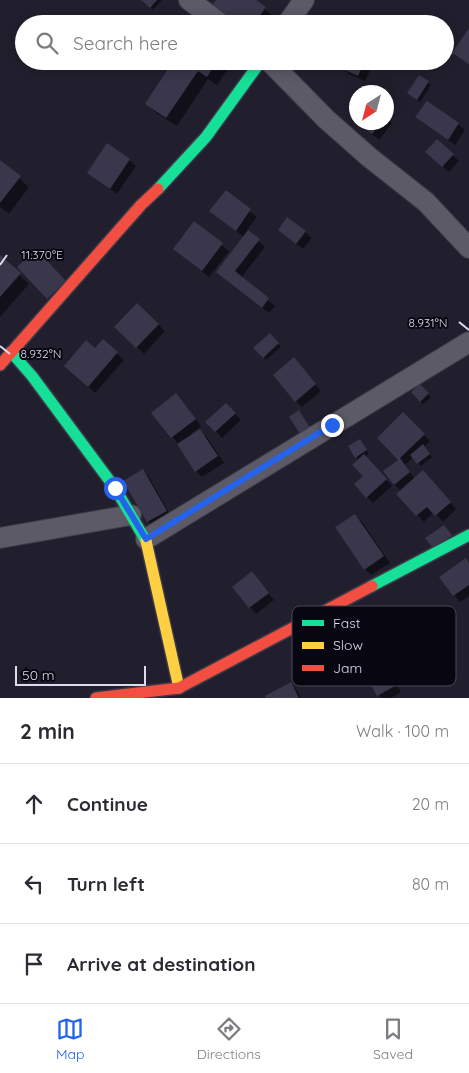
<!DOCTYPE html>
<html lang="en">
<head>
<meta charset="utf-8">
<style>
  body { margin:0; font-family:Quicksand,sans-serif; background:#f2f2f3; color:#2b2b33 }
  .compass { position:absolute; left:349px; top:85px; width:45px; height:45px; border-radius:50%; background:#fff; box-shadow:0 2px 12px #0003; rotate:216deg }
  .scale { position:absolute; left:15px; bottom:12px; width:131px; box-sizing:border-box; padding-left:5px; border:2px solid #dddcee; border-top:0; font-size:14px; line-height:18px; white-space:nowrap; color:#dddcee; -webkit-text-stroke:4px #080611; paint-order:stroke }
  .stop { position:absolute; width:15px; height:15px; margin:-11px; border:4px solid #2563eb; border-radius:50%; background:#fff }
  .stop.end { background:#2563eb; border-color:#fff; box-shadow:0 1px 5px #0008 }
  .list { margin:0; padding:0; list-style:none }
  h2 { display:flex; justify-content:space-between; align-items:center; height:65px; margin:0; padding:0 20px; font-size:21px }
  h2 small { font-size:16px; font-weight:400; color:#7c7c81 }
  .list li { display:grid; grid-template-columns:32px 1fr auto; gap:15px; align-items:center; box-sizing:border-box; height:80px; padding:0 20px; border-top:1px solid #e1e1e2 }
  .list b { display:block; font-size:19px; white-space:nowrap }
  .list em { font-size:16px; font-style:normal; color:#7c7c81 }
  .icon { flex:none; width:28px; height:28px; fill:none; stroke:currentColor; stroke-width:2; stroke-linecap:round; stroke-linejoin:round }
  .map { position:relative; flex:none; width:469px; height:698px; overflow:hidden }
  .search { position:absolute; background:#fff; box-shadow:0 2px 12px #0003; left:15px; right:15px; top:15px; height:55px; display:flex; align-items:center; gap:12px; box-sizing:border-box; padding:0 18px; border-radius:28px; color:#7c7c81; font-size:19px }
  .sheet { height:305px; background:#fff }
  nav { display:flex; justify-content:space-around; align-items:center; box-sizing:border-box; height:70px; border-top:1px solid #e1e1e2; background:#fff; font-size:14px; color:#7c7c81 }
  nav a { display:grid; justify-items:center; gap:2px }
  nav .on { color:#2563eb }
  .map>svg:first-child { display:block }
</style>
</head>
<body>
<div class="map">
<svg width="469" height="698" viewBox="0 0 469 698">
  <rect width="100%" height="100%" fill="#211f2d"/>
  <path fill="#0007" d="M 143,0 L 162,0 L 153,10 Z
    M 217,0 L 254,0 L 275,18 L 270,24 L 234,24 L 222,15 Z
    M 175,61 L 220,61 L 228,69 L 217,85 L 208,79 L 177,126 L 156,113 L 147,103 Z
    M 330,61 L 373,61 L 374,62 L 365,81 L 349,74 L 342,68 L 344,62 L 339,68 Z
    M 419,76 L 431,85 L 420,102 L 408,93 Z
    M 386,117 L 392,123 L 379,140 L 357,122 L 386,122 Z
    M 417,117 L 458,124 L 465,130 L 455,145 L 423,123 Z
    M 453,155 L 459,161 L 449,172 L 433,158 Z
    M 129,160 L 136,166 L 117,194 L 89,173 Z
    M 0,162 L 29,187 L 9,214 L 0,207 Z
    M 226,192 L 257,217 L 247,230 L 265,247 L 241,278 L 275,306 L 269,313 L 217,272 L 244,237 L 211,211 Z
    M 194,223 L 229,251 L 209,277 L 174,249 Z
    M 305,232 L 312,238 L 303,249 L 286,236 Z
    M 0,257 L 29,284 L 0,317 Z
    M 137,304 L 165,331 L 144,354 L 115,327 Z
    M 270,334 L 281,347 L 266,360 L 255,348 Z
    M 103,340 L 124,360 L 95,393 L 72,372 Z
    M 300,365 L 321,391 L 302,407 L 296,401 Z
    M 420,385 L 431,397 L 423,404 L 413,392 Z
    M 182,401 L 201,426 L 191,434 L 192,436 L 200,431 L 207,437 L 224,463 L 202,477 L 196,471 L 178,444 L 153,413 Z
    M 226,404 L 241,420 L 222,438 L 207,422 Z
    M 403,414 L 430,441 L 424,447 L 432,457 L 421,466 L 413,457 L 405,465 L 415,479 L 429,478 L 456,509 L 443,522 L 434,512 L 424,522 L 398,494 L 401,491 L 394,484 L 400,460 Z
    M 360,440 L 369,454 L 365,456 L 392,486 L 373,503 L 367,497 L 365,476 L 359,460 L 356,457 Z
    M 143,471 L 149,477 L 172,518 L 154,528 L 148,521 Z
    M 355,515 L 362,522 L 390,563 L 371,575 L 365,569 Z
    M 469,563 L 469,596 L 460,602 L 441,577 Z
    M 258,580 L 274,600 L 256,614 L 234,587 Z
    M 379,660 L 385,666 L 401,692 L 391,698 L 381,698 L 370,681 L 359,687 L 356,684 L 360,669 L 367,680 L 377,675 Z
    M 290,683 L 297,690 L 301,698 L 267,698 Z"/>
  <path fill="#3a364b" d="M 141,0 L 157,0 L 150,8 Z
    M 216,0 L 256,0 L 266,7 L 254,24 L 235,24 L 211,6 Z
    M 469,28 L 469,64 L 452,53 Z
    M 173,61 L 217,61 L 207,77 L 198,71 L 166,118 L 145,104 Z
    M 344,61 L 365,61 L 358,76 L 341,68 Z
    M 419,75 L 429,81 L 417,100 L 407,93 Z
    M 427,101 L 459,123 L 448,140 L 415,117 Z
    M 356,108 L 356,122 L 350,117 Z
    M 357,122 L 381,122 L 372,134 Z
    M 437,139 L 454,154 L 442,167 L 425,152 Z
    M 107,143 L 130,159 L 110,189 L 87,173 Z
    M 0,160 L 21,176 L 0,203 Z
    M 226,190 L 251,209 L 236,231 L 209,211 Z
    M 287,217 L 306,231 L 296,244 L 278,230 Z
    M 194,221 L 223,243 L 202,271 L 173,249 Z
    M 248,230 L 260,239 L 235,271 L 269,298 L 262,308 L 216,272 Z
    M 36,249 L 66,281 L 47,299 L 17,267 Z
    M 0,255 L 21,273 L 0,297 Z
    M 137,303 L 159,324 L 136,348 L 114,327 Z
    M 270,333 L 279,343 L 263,358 L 253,348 Z
    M 103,339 L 118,352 L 88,387 L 64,366 L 86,340 L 95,348 Z
    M 294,357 L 316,384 L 295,402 L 273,375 Z
    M 420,384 L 429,393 L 420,402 L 411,392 Z
    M 176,393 L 196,419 L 171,438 L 151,413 Z
    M 226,403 L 236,413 L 215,432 L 205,422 Z
    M 299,410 L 310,428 L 300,434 L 289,417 Z
    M 403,412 L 425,434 L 400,458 L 410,472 L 394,485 L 383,471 L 398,460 L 377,438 Z
    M 200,429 L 218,456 L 195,472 L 177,444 Z
    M 360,439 L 367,450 L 355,458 L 348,446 Z
    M 423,444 L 430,454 L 417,464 L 410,455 Z
    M 364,454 L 387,479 L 366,498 L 354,484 L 363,476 L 352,465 Z
    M 143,469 L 167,511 L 147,522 L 123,481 Z
    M 423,470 L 451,502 L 435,516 L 427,507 L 416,516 L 396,494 Z
    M 355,514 L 384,556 L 364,570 L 335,527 Z
    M 444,525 L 452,535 L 433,548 L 425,538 Z
    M 466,558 L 469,563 L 469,585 L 453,596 L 439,577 Z
    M 252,571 L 269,593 L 249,608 L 232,587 Z
    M 379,658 L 395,686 L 377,696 L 368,679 L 376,675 L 370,664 Z
    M 291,682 L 299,698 L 266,698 L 265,696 Z"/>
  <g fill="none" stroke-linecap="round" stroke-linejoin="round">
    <defs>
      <path id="street" d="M 189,0 L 221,24
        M 287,24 L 304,0
        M 269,61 L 326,119 L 369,157 L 426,202 L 469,248
        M 0,538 L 131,515
        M 146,539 L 469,342"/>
      <path id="fast" d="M 158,189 L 206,137 L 261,61
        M 11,352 L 32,376 L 115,488 L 146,541
        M 372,586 L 469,535"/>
      <path id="slow" d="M 146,541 L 179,688"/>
      <path id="jam" d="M 0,365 L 141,205 L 158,189
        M 96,698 L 179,688 L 372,586"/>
    </defs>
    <use href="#street" stroke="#3c3a47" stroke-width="22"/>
    <use href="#fast" stroke="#3c3a47" stroke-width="14"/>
    <use href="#slow" stroke="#3c3a47" stroke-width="14"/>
    <use href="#jam" stroke="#3c3a47" stroke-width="14"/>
    <use href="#street" stroke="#5c5a67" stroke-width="20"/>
    <use href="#fast" stroke="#16e098" stroke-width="11"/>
    <use href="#slow" stroke="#ffcf43" stroke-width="11"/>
    <use href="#jam" stroke="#f24e42" stroke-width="11"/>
  </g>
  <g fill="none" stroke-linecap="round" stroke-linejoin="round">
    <path stroke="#2563eb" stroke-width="6" d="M 115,488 L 146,539 L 332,425"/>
  </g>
  <path fill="none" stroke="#dddcee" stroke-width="2" d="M 0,265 L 7,255M 459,322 L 469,330M 0,346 L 10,354"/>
  <rect x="292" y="606" width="164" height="80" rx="8" fill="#080611" stroke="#484653" stroke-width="1"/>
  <rect x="302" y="620" width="22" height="6" fill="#16e098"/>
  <rect x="302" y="642" width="22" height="7" fill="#ffcf43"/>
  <rect x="302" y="665" width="22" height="6" fill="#f24e42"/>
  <g font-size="14" fill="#dddcee">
    <text x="333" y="628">Fast</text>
    <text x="333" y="650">Slow</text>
    <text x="333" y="673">Jam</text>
  </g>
  <g font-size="12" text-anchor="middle" fill="#dddcee" stroke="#080611" stroke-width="4" stroke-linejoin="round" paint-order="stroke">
    <text x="42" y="259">11.370°E</text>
    <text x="428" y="327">8.931°N</text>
    <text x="41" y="358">8.932°N</text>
  </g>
</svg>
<svg class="compass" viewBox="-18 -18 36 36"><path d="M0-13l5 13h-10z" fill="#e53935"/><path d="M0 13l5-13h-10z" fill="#7c7c81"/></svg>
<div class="scale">50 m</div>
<div class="stop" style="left:115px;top:488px"></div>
<div class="stop end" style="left:332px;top:425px"></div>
<div class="search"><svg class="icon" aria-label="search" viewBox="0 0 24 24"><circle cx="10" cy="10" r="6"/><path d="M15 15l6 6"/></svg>Search here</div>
</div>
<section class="sheet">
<h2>2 min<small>Walk · 100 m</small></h2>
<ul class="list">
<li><svg class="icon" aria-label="ahead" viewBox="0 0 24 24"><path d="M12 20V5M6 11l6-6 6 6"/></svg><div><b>Continue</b></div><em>20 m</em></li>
<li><svg class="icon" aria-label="left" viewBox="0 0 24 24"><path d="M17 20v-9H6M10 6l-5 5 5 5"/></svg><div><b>Turn left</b></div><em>80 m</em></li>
<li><svg class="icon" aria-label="arrive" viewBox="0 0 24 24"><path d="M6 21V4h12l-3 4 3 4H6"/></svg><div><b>Arrive at destination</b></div></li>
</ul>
</section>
<nav>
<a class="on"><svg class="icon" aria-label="map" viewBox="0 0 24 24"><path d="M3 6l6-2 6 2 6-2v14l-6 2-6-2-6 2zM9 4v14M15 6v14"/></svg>Map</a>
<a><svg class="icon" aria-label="directions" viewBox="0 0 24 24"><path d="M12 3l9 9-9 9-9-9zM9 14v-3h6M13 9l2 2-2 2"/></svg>Directions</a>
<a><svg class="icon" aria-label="saved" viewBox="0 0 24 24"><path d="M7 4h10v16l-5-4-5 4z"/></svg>Saved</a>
</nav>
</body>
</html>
